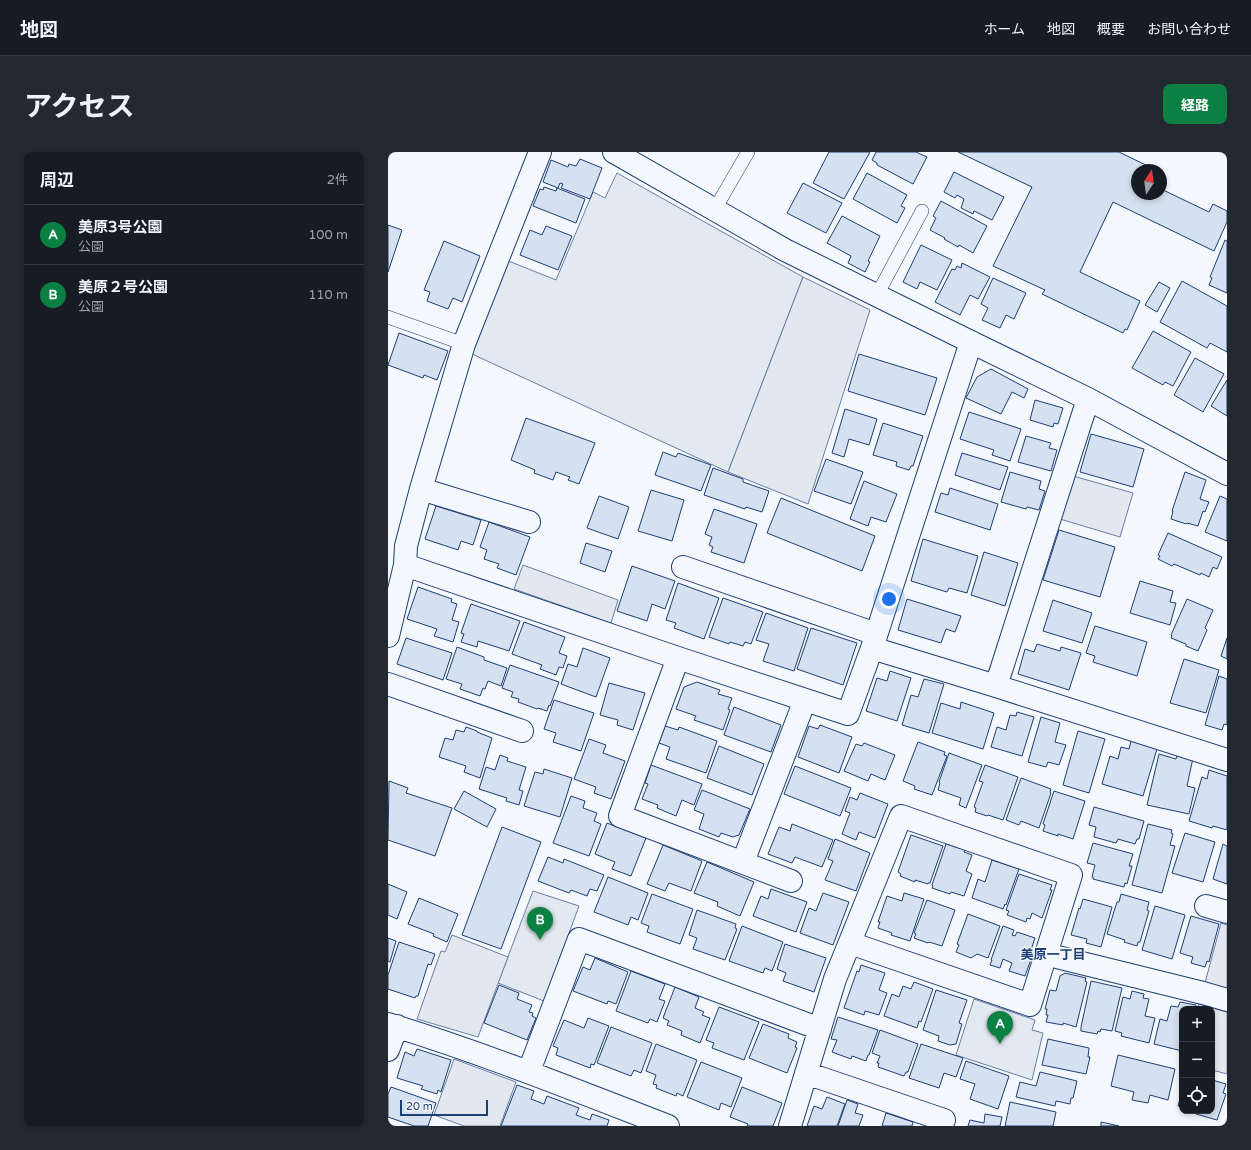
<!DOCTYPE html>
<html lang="ja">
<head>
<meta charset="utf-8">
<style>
  body { margin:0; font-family:"Varela Round","Noto Sans JP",sans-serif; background:#242831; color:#f1f3f6 }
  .controls { position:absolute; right:12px; bottom:12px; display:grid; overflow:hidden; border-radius:8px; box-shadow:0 2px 6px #0003 }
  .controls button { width:36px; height:36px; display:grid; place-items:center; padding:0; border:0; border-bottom:1px solid #363941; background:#171b24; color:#f1f3f6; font:20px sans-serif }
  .compass { position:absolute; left:743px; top:12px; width:36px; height:36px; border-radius:50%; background:#171b24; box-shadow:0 2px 6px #0003; rotate:13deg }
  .scale { position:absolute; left:12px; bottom:10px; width:88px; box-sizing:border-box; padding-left:4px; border:2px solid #1d3f73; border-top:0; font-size:11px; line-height:14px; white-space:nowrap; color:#1d3f73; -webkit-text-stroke:3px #f4f7fb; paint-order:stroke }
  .you { position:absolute; left:501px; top:447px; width:14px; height:14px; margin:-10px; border:3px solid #fff; border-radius:50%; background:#1a73e8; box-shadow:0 0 0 6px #1a73e833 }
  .badge { display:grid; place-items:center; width:26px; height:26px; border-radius:50%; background:#0b8043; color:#fff; font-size:13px; font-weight:700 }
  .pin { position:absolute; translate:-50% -33px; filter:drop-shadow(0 1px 2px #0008) }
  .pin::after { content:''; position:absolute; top:21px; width:14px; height:12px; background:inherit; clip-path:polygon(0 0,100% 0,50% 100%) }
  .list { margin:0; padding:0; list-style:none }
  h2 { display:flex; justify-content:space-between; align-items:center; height:52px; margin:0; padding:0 16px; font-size:17px }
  h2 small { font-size:13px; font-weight:400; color:#9ea1a6 }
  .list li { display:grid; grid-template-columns:26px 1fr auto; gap:12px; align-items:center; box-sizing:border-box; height:60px; padding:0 16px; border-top:1px solid #363941 }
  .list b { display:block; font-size:15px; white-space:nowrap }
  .list p { margin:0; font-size:13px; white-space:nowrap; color:#9ea1a6 }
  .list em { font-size:13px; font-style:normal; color:#9ea1a6 }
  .icon { flex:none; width:22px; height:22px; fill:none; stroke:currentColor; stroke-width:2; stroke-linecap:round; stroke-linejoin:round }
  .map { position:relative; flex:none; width:839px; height:974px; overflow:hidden; border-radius:8px }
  header { display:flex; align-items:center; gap:24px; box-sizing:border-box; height:56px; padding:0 20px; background:#171b24; border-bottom:1px solid #363941 }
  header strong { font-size:19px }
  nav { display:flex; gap:22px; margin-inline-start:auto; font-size:14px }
  .intro { display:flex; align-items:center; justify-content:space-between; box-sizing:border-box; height:96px; padding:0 24px }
  h1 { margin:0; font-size:28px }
  .button { padding:10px 18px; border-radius:8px; background:#0b8043; color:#fff; font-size:14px; font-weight:700 }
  main { display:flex; gap:24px; padding:0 24px }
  aside { flex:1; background:#171b24; border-radius:8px; box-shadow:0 2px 6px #0003 }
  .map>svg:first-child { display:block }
</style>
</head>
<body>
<header>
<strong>地図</strong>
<nav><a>ホーム</a><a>地図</a><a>概要</a><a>お問い合わせ</a></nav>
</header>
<div class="intro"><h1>アクセス</h1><a class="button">経路</a></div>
<main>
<aside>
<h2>周辺<small>2件</small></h2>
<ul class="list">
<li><span class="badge">A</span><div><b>美原3号公園</b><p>公園</p></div><em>100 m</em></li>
<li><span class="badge">B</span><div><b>美原２号公園</b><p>公園</p></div><em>110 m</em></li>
</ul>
</aside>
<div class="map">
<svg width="839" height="974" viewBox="0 0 839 974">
  <rect width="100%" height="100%" fill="#f4f7fb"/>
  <path fill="#e3e9f0" stroke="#687fa3" d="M 229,21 L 415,125 L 340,320 L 84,202 L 118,108 L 168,128 L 205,40 L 217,46 Z
    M 145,739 L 191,754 L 156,849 L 110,831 Z
    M 586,847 L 647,868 L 644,878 L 655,881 L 644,928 L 568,903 Z"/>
  <path fill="#e3e8f0" stroke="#687fa3" d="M 415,125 L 482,158 L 420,352 L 340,320 Z
    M 685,324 L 745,341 L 732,385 L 672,367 Z
    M 135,413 L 230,448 L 223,471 L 126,437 Z
    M 833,771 L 839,773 L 839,838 L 817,831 Z
    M 64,783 L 120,805 L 90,885 L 29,867 L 53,799 L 57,800 Z
    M 811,852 L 839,860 L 839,922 L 824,918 L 824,857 L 810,857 Z
    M 66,907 L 128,930 L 112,974 L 76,974 L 46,963 Z"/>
  <path fill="#d5e0f0" stroke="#1d3f73" d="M 441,0 L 482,0 L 456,47 L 425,31 Z
    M 488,0 L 528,0 L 539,5 L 525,32 L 489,13 L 489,11 L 484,8 Z
    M 570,0 L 731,0 L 768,18 L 749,18 L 749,42 L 773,42 L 773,37 L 821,60 L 825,52 L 839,59 L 839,70 L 826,99 L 725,50 L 692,120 L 752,149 L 739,178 L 737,177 L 735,181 L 654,142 L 657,138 L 605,114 L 644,35 Z
    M 192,7 L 214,16 L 202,47 L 173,36 L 175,32 L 172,31 L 170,36 L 155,30 L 163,8 L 180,15 L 181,12 L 188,14 Z
    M 566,20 L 616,45 L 604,68 L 586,59 L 585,62 L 573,56 L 576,47 L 569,43 L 567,46 L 556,40 Z
    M 479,21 L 519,43 L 513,54 L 517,56 L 509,71 L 465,47 Z
    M 415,31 L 454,51 L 438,81 L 399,61 Z
    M 156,35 L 168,39 L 169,36 L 197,47 L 188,71 L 145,54 L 152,37 L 155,38 Z
    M 553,49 L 599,74 L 585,101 L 571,93 L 570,95 L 556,87 L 557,86 L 542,78 L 548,66 L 545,64 Z
    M 454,64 L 492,84 L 480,109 L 482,110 L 477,120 L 460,111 L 463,104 L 439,91 Z
    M 0,73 L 14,78 L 0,120 Z
    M 158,74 L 184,84 L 170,118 L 132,103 L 142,78 L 154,83 Z
    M 837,88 L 839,89 L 839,141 L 821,133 L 824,126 L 822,125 Z
    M 56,89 L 92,104 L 74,150 L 65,146 L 60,157 L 39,149 L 42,140 L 36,138 Z
    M 533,93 L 564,108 L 549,138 L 532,130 L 529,137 L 515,130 Z
    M 574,111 L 602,125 L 590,147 L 582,143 L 572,163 L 547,150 L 564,117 L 567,118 L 569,114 L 573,116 Z
    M 605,126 L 638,141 L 626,167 L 618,163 L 612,176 L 594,168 L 600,156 L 593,152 Z
    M 794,129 L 839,154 L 839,200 L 822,191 L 819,196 L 772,170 Z
    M 771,130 L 782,136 L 769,160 L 757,153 Z
    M 765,179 L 803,200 L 785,234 L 777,230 L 775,233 L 744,216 Z
    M 11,181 L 60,199 L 49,228 L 36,223 L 35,226 L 0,213 Z
    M 471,202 L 549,226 L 537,263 L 460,239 Z
    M 807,206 L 836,222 L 815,260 L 786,243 Z
    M 603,217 L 640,237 L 636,246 L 624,240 L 613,262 L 578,246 L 589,225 Z
    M 839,228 L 839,264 L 823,254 Z
    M 647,248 L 675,256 L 670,272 L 666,271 L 665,275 L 642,268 Z
    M 457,257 L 489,267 L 481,293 L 461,287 L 456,305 L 444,301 Z
    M 581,260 L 633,277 L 622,309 L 604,303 L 606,298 L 572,287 Z
    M 138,266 L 207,291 L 191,332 L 180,328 L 182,325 L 168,320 L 165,328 L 146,321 L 147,318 L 123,308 Z
    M 495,271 L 535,284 L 525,314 L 523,314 L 521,318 L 508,314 L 509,310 L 485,303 Z
    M 703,282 L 756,297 L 745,335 L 692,320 Z
    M 638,284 L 663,291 L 661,296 L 669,298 L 663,319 L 630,310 Z
    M 275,300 L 288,305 L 290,301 L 323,313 L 313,339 L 267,323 Z
    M 574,301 L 620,315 L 612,338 L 567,323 Z
    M 438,307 L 475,320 L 463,352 L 426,339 Z
    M 325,316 L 355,327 L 355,330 L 381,339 L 374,360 L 358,355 L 357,357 L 316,343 Z
    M 622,320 L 653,329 L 651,337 L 657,339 L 651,358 L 639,355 L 638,357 L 613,350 Z
    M 797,320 L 818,328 L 812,347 L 821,350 L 817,360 L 815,359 L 810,374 L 799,371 L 798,372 L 783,367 L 785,359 L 784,359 Z
    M 476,329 L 509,342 L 498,370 L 483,365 L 480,374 L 462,367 Z
    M 562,336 L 610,352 L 602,378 L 547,360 L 553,341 L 560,343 Z
    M 263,338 L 296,348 L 284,389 L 250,379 Z
    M 211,344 L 241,355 L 230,387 L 199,376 Z
    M 832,344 L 839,347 L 839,389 L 817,380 Z
    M 393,346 L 487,384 L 474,419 L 379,381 Z
    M 48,354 L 93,368 L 85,393 L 73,389 L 70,398 L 37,387 Z
    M 326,357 L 369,372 L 356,411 L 323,400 L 325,395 L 321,393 L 324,385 L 317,382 Z
    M 101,370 L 142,385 L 128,423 L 109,416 L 111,412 L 96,407 L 99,398 L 92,395 Z
    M 671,378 L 727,395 L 712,445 L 655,428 Z
    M 780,381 L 834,405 L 829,417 L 825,415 L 821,425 L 813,421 L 812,423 L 786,412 L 784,414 L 770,407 L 772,404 L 770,403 Z
    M 535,387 L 590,404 L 579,441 L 561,436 L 559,440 L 523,429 Z
    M 198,391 L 224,399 L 217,420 L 192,411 Z
    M 596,400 L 630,411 L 617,454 L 583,443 Z
    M 244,414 L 287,429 L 277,457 L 264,452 L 259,469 L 229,459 Z
    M 752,429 L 785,439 L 782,450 L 788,451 L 782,473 L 742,461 Z
    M 290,431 L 331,446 L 316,487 L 286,476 L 288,471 L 278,468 Z
    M 30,435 L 64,447 L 63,450 L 69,452 L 64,468 L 71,470 L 65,490 L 46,484 L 49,477 L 19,467 Z
    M 335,446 L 375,460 L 363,492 L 357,490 L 355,494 L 342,490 L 341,492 L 321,485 Z
    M 519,447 L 573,464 L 567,480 L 558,477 L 553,491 L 510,478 Z
    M 799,447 L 825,458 L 817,476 L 819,478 L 810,499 L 798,494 L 798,492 L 783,486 L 784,484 L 783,483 Z
    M 665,448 L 704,461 L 694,491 L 655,479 Z
    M 83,452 L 132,469 L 121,499 L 90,489 L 89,495 L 73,490 L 76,482 L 73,481 Z
    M 378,461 L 420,476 L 406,519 L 375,509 L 381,492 L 368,488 Z
    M 136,470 L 177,485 L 171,501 L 179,504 L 175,516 L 171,515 L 168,523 L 152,517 L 154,513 L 124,502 Z
    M 707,474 L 759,490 L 749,524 L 705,510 L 707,504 L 698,501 Z
    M 423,476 L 469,491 L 455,533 L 409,517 Z
    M 18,486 L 64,501 L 55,528 L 9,512 Z
    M 839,486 L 839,507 L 833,504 Z
    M 649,492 L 672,499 L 673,495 L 693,501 L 681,538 L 630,522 L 637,497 L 646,500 Z
    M 69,495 L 96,505 L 96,508 L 119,516 L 113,534 L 100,529 L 97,537 L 95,536 L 92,544 L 72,537 L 74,532 L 58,527 Z
    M 195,496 L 222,506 L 208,545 L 173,532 L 180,512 L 189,515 Z
    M 796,507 L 831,518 L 818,561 L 782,551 Z
    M 122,513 L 171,530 L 162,554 L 161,553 L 159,559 L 150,556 L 149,557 L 130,550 L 131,547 L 123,545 L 125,540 L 114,536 Z
    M 502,519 L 523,526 L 509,569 L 478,559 L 489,526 L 499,529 Z
    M 831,524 L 839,527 L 839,573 L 836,572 L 834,578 L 817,573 Z
    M 536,527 L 556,532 L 541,581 L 514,573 L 523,543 L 530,545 Z
    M 309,530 L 332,538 L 330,542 L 344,546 L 340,557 L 342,558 L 335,578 L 306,568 L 308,564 L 288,557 L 296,535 Z
    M 221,531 L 257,541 L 245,578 L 229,573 L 230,568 L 212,563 Z
    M 166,548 L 206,561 L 193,599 L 165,590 L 168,581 L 156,577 Z
    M 573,550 L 606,561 L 595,597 L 544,581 L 553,551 L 572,557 Z
    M 346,555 L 393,573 L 383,600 L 336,583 Z
    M 629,560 L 646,565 L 634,604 L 603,595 L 609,575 L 618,578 L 622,563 L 628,564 Z
    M 653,565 L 672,571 L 667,590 L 678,593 L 671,613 L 660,610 L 658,615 L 640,610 Z
    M 432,573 L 464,585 L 451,621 L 410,605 L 421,574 L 430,577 Z
    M 277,574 L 290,578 L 291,575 L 329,589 L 318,621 L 278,607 L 282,595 L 271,591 Z
    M 78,575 L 89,579 L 89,580 L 104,586 L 92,626 L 76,620 L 78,614 L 51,605 L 57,586 L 65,588 L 68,578 L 76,580 Z
    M 690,579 L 717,587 L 701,641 L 675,633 Z
    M 201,587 L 218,593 L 215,601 L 237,609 L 223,647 L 206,641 L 208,635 L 186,627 Z
    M 743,589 L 769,597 L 755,644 L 714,632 L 722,604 L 730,607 L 733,595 L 741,597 Z
    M 530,590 L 557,600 L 556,603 L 559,604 L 544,643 L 526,637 L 527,634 L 515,629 Z
    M 476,591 L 507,603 L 497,628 L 483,622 L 480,629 L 456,619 L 468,592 L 474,594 Z
    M 331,594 L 376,612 L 364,643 L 319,626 Z
    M 561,601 L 594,613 L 578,656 L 571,653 L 573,646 L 550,638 L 552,631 L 551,630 Z
    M 771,602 L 788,607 L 789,603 L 805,606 L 799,634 L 807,636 L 801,662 L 759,653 Z
    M 112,603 L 120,606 L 119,609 L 138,615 L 131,638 L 135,639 L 131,653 L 118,649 L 119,646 L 91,637 L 98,615 L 107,618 Z
    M 263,613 L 314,632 L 306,653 L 294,648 L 288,664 L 269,656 L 270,653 L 254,647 L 260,632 L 257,631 Z
    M 597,613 L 630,625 L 615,668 L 600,663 L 599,664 L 587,660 L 588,656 L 586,655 L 595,630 L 591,629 Z
    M 407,614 L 463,636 L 452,664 L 396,642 Z
    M 156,617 L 184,626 L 172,665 L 136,654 L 147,620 L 155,622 Z
    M 821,618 L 839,624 L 839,678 L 825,674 L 824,676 L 801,669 L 814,625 L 819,627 Z
    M 633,626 L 663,637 L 662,640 L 663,641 L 651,676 L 633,669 L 631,673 L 618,668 Z
    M 1,629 L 20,636 L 18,641 L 64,656 L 47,704 L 0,688 Z
    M 314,638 L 362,657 L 351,683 L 345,685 L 333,681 L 331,685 L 311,677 L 316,662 L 306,658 Z
    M 76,639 L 108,657 L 99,675 L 66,657 Z
    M 666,639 L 697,649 L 685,687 L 670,682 L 670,684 L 655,679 L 657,673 L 655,672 Z
    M 472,641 L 500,652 L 487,686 L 471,680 L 468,688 L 454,682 L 462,661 L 457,659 L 462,645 L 469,648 Z
    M 183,644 L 197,649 L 195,656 L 209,661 L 206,669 L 213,672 L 201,704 L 165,691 Z
    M 706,655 L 756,669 L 751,687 L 749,687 L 747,692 L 730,687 L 728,691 L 706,685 L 708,675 L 701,673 Z
    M 219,671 L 258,686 L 243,724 L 224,717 L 227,710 L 207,702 Z
    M 404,672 L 445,688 L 434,715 L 407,705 L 404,711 L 380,702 L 391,675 L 402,679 Z
    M 760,672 L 784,678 L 783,681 L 785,682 L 782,693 L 787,694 L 774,741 L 744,733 Z
    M 114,675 L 153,690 L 113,797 L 74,783 Z
    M 797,681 L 827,690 L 815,730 L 784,721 Z
    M 523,683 L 555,694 L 542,731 L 540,731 L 540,732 L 527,728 L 527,730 L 512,724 L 513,722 L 510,720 Z
    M 447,687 L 482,701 L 468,739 L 437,728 L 445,709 L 440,707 Z
    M 705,691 L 745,702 L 741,714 L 744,714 L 739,732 L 737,731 L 736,735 L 705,727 L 705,725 L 704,725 L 707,713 L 699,711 Z
    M 558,692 L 577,698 L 576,700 L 584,703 L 578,719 L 584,722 L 576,744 L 563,740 L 562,742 L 544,736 L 545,734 L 544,733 Z
    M 835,692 L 839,694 L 839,732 L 825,727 Z
    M 275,693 L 314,709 L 303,739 L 281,731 L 277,739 L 259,732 Z
    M 160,705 L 175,711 L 176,707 L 216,723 L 209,739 L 202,737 L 199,744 L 183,738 L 181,741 L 150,729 Z
    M 604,708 L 631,717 L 618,753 L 617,752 L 615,757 L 584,746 L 590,727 L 597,730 Z
    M 319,710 L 366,730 L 352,764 L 329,754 L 330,750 L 306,741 Z
    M 631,722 L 664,733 L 662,738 L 664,738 L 654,766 L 644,761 L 642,767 L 639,766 L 638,770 L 619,763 L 621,759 L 618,758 Z
    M 220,725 L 260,741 L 250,768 L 243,765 L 240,773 L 206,760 Z
    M 0,732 L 19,740 L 9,767 L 0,763 Z
    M 383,737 L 419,750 L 408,780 L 365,764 L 373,744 L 380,747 Z
    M 435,741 L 461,750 L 445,793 L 412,781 L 421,756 L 428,759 Z
    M 516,741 L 536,747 L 522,789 L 503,783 L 504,781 L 490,776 L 492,770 L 490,770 L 499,744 L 514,749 Z
    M 264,742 L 305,757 L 292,792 L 259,780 L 261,774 L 253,771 Z
    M 733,742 L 761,750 L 759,758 L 761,759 L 752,790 L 750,790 L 749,794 L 736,790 L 737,788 L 719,782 L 729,750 L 731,750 Z
    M 31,746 L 70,762 L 59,790 L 45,784 L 46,782 L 20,772 Z
    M 695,747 L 724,755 L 713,795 L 698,791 L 699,787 L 683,783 L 691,756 L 692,757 Z
    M 539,748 L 567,758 L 554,794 L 541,790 L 540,791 L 526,786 L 528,782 L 526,781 Z
    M 767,754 L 797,763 L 784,807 L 754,798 Z
    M 309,758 L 348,772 L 347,776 L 349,777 L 337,808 L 305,797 L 309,786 L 301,783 Z
    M 580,762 L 612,774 L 600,806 L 589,802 L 583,806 L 568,800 L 571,793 L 569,792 Z
    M 803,764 L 831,772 L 821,810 L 819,809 L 817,815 L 803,811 L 805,805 L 792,801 Z
    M 354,774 L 395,790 L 384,819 L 377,816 L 375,821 L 341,809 Z
    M 615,774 L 626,778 L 624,783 L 627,784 L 629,780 L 647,786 L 643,798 L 646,799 L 637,824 L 621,819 L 624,811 L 615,807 L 612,816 L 602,813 L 604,808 L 603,808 Z
    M 0,786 L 8,789 L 2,810 L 0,809 Z
    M 11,790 L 47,802 L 43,813 L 40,812 L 30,844 L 28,844 L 27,846 L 0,837 L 0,823 Z
    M 397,792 L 438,806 L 426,840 L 395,829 L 398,821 L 389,817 Z
    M 207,806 L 240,820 L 228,852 L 220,849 L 219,852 L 185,839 L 195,815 L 202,818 Z
    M 473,813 L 497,821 L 491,838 L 499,841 L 491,863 L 477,859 L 476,863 L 456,856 L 469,819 L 471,820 Z
    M 243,819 L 277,832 L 271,847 L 277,849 L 269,870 L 262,867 L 260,871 L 228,859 Z
    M 677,821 L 698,826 L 697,829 L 699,830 L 688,875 L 675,871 L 675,873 L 658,870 L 660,863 L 658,863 L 659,857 L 657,857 L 662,838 L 668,839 L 672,824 Z
    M 703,829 L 734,836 L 724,879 L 713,877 L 712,880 L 710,879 L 709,882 L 693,879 L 693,875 Z
    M 526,830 L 545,837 L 533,870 L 531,869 L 529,876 L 496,864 L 504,842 L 511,845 L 515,834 L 523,837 Z
    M 111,833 L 131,841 L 129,847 L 144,853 L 141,860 L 145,861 L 144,864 L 148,866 L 139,888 L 96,871 Z
    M 287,835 L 311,845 L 307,856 L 316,860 L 314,863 L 322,866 L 312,891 L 293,883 L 294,879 L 279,873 L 281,869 L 275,866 Z
    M 548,838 L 579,848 L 571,871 L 574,872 L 568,892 L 562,893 L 550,889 L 551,884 L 535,878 Z
    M 744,839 L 756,842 L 755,846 L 761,847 L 757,864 L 767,866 L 761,891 L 733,884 L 734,881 L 727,879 L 735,845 L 742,847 Z
    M 792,850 L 808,853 L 807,857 L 794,857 L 794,899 L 766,892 L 772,867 L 779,869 L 783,854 L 790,855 Z
    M 331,855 L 371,870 L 356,908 L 324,896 L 326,891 L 318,888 Z
    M 450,865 L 490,878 L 481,903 L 480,903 L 478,909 L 464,904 L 463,907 L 444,900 L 449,888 L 443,887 Z
    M 200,866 L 221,874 L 206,913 L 203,912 L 202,916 L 168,903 L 170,896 L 165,894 L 176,868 L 196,876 Z
    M 375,872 L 401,882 L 400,886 L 409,890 L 407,895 L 409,896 L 399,921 L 361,906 Z
    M 223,875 L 264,891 L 253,921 L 246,918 L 243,924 L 209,911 Z
    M 492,878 L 530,892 L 520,920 L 518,920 L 516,924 L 490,915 L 491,911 L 489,911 L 492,904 L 484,901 Z
    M 660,887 L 701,896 L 700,905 L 702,905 L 698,922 L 654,913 Z
    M 268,892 L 309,908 L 295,944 L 289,941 L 288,944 L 268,936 L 269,933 L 265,932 L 268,923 L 258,919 Z
    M 533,892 L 575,906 L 568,925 L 556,921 L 551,936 L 521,926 Z
    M 29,897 L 63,908 L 53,940 L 50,938 L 49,942 L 33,937 L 35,934 L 9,926 L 17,900 L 26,904 Z
    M 730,903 L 787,917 L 780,948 L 762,943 L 760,951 L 744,948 L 746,940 L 723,934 Z
    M 578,909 L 621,924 L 610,957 L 582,947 L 587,932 L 572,927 Z
    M 313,910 L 354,926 L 343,955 L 333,951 L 331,958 L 299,945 Z
    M 652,920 L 689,929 L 685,946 L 683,946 L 682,952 L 668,949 L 667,954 L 628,945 L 632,930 L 648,934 Z
    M 824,928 L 838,932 L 835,941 L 838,942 L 829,968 L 808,962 L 808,959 L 824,959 Z
    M 129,933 L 146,939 L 143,947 L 156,952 L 159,944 L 191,956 L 188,963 L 202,968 L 204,962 L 221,968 L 219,974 L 113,974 Z
    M 3,935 L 48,951 L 40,974 L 26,974 L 0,965 L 0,942 Z
    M 354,935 L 394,951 L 385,974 L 359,974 L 360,972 L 342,965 Z
    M 794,939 L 794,955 L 790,954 Z
    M 439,945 L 457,952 L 449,974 L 419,974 L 426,954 L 434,957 Z
    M 459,948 L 470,952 L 467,961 L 475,963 L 471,974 L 450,974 Z
    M 622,950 L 668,960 L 665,974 L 617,974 Z
    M 498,961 L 525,970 L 524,974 L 494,974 Z
    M 597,962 L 614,965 L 612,974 L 580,974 L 582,968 L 596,971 Z
    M 713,970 L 731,974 L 713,974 Z"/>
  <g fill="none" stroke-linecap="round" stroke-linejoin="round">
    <defs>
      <path id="service" d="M 327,57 L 360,0
        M 489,143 L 534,59
        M 0,165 L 76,192"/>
      <path id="minor" d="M 226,0 L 397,98 L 583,190 L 700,247 L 839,322
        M 33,337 L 141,370
        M 17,413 L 290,506 L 460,562 L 484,496 L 583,190
        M 295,415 L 488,482
        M 0,484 L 17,413 L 18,394 L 33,337 L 76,192 L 152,0
        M 484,496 L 608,534 L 839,608
        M 290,506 L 232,664 L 403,729
        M 0,532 L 134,579
        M 608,534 L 700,247
        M 355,710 L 417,548
        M 818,754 L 839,760
        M 657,802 L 815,841 L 839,848
        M 0,872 C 95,901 187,938 280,974
        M 0,898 L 9,874
        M 141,919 L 191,787 L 432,877
        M 418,921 L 556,968
        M 402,974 L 447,827 L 513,664 L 683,723 L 642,853 L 462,791"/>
    </defs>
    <use href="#service" stroke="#1d3f73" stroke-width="14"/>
    <use href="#minor" stroke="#1d3f73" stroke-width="24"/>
    <use href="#service" stroke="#f4f7fb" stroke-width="13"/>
    <use href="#minor" stroke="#f4f7fb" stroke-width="22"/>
  </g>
  <g text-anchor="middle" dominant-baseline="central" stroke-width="3" stroke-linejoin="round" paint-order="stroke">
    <g font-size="13" font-weight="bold" fill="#1d3f73" stroke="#f4f7fb">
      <text x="665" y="803">美原一丁目</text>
    </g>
  </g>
</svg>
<div class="controls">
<button>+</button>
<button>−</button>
<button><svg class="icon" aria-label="locate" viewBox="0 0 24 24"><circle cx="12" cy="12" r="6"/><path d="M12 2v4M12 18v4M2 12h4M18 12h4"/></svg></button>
</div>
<svg class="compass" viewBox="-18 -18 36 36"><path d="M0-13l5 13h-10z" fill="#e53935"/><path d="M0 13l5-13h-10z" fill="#9ea1a6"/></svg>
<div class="scale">20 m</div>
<div class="you"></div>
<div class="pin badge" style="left:612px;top:892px">A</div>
<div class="pin badge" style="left:152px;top:788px">B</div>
</div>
</main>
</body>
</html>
